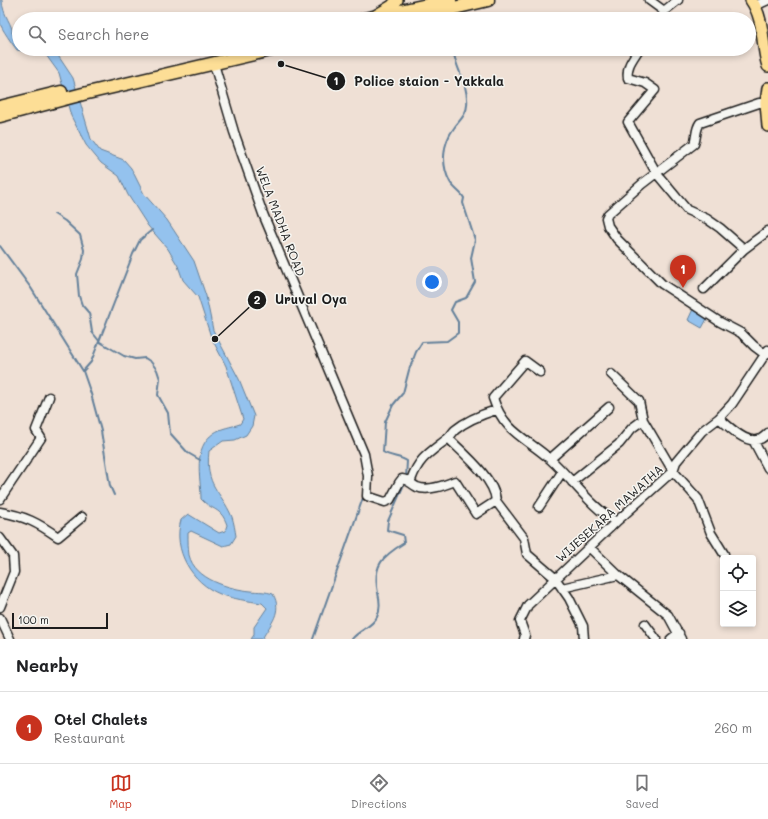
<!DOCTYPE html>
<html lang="en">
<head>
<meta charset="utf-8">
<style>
  body { margin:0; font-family:Mali,sans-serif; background:#f2f2f2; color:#202124 }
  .controls { position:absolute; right:12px; bottom:12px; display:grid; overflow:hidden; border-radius:4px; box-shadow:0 2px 6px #0003 }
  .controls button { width:36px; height:36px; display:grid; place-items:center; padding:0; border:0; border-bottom:1px solid #e0e0e0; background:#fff; color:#202124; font:20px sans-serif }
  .scale { position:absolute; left:12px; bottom:10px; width:96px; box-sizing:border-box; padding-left:4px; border:2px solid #1c1c1c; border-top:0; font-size:11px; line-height:14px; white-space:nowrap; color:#1c1c1c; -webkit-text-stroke:3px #f6f6f2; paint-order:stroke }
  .you { position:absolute; left:432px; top:282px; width:14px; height:14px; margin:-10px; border:3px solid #fff; border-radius:50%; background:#1a73e8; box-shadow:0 0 0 6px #1a73e833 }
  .badge { display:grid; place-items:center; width:26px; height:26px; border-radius:50%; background:#c8321e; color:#fff; font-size:13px; font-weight:700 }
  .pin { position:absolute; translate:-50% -33px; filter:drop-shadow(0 1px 2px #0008) }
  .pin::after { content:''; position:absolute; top:21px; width:14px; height:12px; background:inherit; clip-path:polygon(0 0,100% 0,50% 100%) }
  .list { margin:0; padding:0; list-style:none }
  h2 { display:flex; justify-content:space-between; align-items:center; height:52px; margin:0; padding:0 16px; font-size:17px }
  h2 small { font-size:13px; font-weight:400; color:#757577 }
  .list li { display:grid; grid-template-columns:26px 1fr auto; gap:12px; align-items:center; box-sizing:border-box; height:72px; padding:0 16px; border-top:1px solid #e0e0e0 }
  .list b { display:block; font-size:15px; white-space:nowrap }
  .list p { margin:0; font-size:13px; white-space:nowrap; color:#757577 }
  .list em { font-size:13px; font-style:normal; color:#757577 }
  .icon { flex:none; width:22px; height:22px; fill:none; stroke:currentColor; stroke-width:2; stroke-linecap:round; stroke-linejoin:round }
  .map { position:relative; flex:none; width:768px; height:639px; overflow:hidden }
  .search { position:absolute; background:#fff; box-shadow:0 2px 6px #0003; left:12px; right:12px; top:12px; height:44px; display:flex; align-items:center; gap:10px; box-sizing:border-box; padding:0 14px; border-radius:22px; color:#757577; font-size:15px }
  .sheet { height:124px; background:#fff }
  nav { display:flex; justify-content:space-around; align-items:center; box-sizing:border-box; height:56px; border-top:1px solid #e0e0e0; background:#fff; font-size:11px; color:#757577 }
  nav a { display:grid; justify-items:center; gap:2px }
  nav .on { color:#c8321e }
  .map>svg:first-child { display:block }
</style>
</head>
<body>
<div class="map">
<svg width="768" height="639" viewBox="0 0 768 639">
  <rect width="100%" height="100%" fill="#efe0d5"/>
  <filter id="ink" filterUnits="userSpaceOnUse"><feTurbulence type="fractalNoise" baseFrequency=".025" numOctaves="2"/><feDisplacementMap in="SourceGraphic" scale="8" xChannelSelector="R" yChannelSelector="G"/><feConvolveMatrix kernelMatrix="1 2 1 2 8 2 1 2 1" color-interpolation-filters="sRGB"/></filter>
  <g filter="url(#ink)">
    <path fill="#94c2ee" stroke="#64809a" d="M 0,0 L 2,0 C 2,15 14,26 12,33 L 19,41 L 19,49 L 51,49 L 57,54 L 73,78 L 91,139 L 100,151 L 124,160 L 131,168 L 144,194 L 167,220 L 194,261 L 206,296 L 213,330 L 239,379 L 254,416 L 252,426 L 246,435 L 235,440 L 223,441 L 209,451 C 205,487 220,489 232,517 C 234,523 235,530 236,536 L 231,544 L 223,546 L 191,531 L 188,533 C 188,541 188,548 189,555 C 195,580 230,589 251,591 C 259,592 265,591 273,594 C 283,612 271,623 262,639 L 251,639 L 254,635 L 254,627 L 267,608 L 262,603 C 248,601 233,599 220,594 C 192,583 172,550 181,520 L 188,514 L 219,533 L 225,531 L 227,525 C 221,507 212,511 201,499 C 201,477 192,448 214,433 C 221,428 231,427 240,424 L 243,419 L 226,366 L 211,337 L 198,297 L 183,280 L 178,266 L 168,249 L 148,226 L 128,195 L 119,176 L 101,163 L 86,145 L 71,116 L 59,73 L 46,55 L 38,50 L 28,52 L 17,50 C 13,45 1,28 0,23 C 0,16 0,7 0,0 Z
      M 693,309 L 708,317 L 702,328 L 688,320 Z"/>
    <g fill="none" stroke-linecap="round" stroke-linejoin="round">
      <path stroke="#64809a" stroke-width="2" d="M 451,13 L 452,19
        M 54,214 L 65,221 L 80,235 L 84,250 L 83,259 L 77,274 L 79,296 L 82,305 L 89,313 L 92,332 L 100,342 L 124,356 L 135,359 L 145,358 L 151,362 L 157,370 L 160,379 L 158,395 L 168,413 L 170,433 L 188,453 L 200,460
        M 259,215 L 284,274
        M 0,246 L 31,288 L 83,371 L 91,394 L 101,431 L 110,486 L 114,495
        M 83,371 L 91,362 L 133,254 L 140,240 L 152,230
        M 406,478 L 407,461 C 400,456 391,457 383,452 L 385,422 L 393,405 L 403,393 L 409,370 L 416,352 L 422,342 L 447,341 L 458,333 L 458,322 L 451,310 L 455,302 L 466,298 L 475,282 L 471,258 L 475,240 L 463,203 L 464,198 C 461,192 454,189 450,182 C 441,165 442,144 454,128 C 459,121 467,114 467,105 C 469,85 455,68 453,49
        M 313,639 L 364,495
        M 352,639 C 359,630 372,627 377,617 C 381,609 380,601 378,593 C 372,565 383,556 404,543 L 403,535 L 387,530 L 388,521 L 405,482"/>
      <defs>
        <path id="minor" d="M 649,0 L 664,11
          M 755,6 L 768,0
          M 659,19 L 664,11 L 678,0
          M 639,49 C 633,59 626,66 628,78 L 645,83 L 655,90 L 628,122 L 657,174 L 687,210 L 707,219 L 720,228 L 744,249
          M 214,64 L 234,132 L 263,214 L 364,454 L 368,476 L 367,496 L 385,502 L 390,500 L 399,483 L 402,479 C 409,480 411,484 417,487 C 428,492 445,485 455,481 L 476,514 L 496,501
          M 704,289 L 744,249 L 768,231
          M 766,355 L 754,346 L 741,333 L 720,322 L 662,284 L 617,239 L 608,226 L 606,218 L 608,214 L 642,184 L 694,144 C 697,137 695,130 700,123 L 759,103 L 766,103
          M 540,372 L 525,361 L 493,398 C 504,433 527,438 551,460 C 573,480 590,506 616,522
          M 611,374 L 639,401 L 643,420 L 673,471 L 698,499 L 711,533 L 724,554
          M 719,418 C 728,426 745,443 757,440 C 761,440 765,436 768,433
          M 448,438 C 463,453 495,479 496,501 L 524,538 L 527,554 L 555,578 L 569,598 L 583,626 L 584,639
          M 753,440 L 768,468
          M 550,459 L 609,407
          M 408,480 L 411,480 C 419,458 429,453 447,439 C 450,437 452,433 455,430 C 466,421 483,414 496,410
          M 572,482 L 619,444 L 632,428 L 643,420
          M 0,499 L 41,438 L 36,430 L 49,397
          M 539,507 L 562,472
          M 0,512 C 25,516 38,523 58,537 L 82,517
          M 0,538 L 13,556 L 14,572 L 0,607
          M 590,548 L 618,575 L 668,615 L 681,639
          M 562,588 L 618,575
          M 0,618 L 10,639
          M 645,624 L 656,639
          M 524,639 L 525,635 L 520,621 L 528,605 L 616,522 L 673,471 L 676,462 L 702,431 L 719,418 L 732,404 L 768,350
          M 671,639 L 679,633"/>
        <path id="major" d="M 751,0 C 765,20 761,44 768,66
          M 377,15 L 392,6 L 397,0
          M 768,88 L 766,103 L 768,126"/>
        <path id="highway" d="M 364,19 L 450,0
          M 408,19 L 488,0
          M 0,107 L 61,92
          M 0,116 L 83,94 L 275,49"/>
      </defs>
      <use href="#minor" stroke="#1c1c1c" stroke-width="11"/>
      <use href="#major" stroke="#1c1c1c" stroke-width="14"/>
      <use href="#highway" stroke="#1c1c1c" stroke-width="15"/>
      <use href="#minor" stroke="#f6f6f2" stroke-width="8"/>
      <use href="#major" stroke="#fdde96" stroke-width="11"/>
      <use href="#highway" stroke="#fdde96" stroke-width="12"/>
    </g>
  </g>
  <g text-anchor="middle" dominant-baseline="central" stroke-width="3" stroke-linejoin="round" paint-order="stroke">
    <g font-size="12" fill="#1c1c1c" stroke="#f6f6f2">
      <text transform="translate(281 221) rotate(69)">WELA MADHA ROAD</text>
      <text transform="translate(609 513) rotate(-42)">WIJESEKARA MAWATHA</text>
    </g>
  </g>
  <path fill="none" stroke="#1c1c1c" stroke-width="1.5" d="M281 64L336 81M215 339L257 300"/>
  <g fill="#1c1c1c" stroke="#f6f6f2" stroke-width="1.5">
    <circle cx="281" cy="64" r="4"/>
    <circle cx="215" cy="339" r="4"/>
    <circle cx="336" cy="81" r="10"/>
    <circle cx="257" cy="300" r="10"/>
  </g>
  <g font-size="12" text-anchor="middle" font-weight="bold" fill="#fff">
    <text x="336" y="85">1</text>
    <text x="257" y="304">2</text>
  </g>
  <g font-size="13" text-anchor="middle" font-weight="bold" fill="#1c1c1c" stroke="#f6f6f2" stroke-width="3" stroke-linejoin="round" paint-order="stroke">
    <text x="429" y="86">Police staion - Yakkala</text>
    <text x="311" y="304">Uruval Oya</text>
  </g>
</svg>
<div class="controls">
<button><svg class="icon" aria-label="locate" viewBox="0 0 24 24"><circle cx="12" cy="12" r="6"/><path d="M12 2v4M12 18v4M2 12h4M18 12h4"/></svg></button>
<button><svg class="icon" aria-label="layers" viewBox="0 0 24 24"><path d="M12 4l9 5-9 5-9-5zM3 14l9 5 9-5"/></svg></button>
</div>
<div class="scale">100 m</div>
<div class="you"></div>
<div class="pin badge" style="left:683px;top:288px">1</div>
<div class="search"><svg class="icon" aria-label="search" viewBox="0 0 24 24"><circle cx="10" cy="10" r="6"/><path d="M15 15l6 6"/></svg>Search here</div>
</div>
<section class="sheet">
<h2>Nearby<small></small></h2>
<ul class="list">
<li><span class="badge">1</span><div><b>Otel Chalets</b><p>Restaurant</p></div><em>260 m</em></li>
</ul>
</section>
<nav>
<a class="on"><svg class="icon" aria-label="map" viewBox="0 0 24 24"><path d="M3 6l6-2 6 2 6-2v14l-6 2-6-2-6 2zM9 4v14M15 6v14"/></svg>Map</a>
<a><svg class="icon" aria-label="directions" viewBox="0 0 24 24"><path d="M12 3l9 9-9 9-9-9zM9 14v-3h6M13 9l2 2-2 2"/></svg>Directions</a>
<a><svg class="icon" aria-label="saved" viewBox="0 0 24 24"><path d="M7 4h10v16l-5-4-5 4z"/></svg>Saved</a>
</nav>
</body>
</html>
